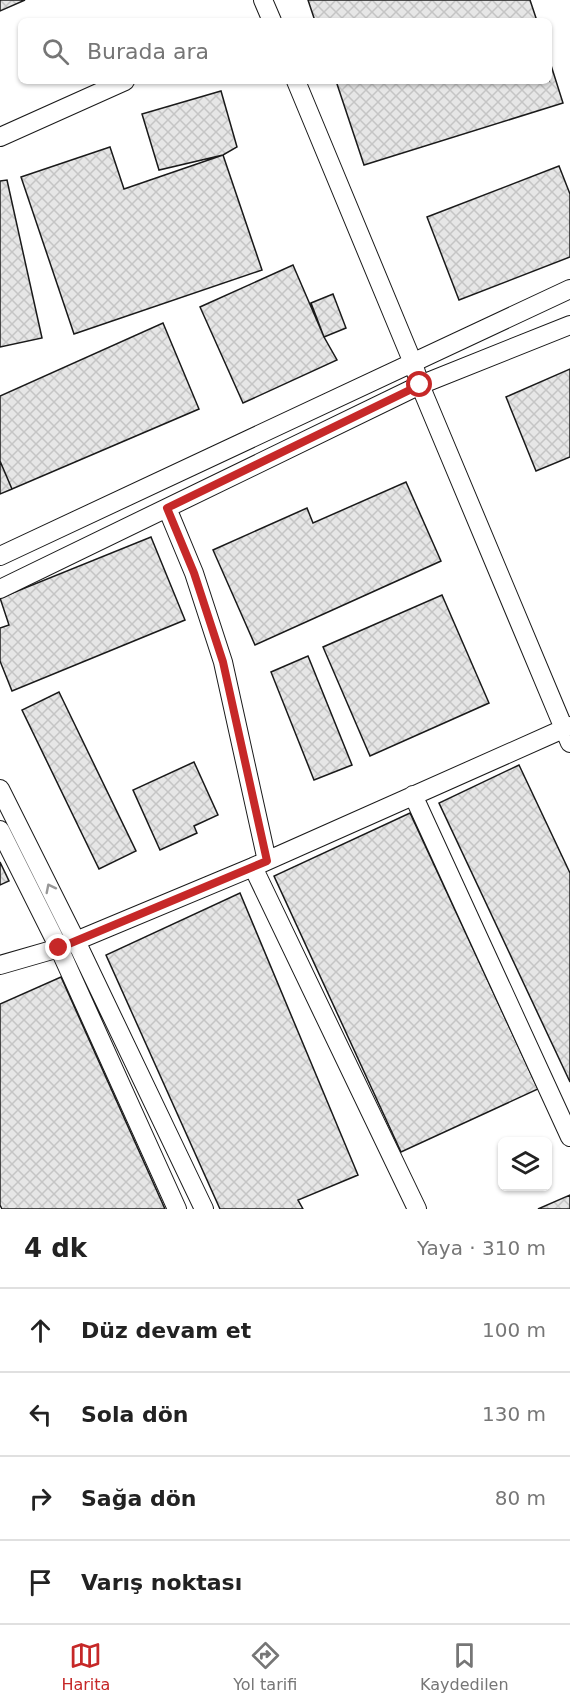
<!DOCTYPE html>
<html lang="tr">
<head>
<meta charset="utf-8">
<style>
  body { margin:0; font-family:"DejaVu Sans",sans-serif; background:#f2f2f2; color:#222 }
  .controls { position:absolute; right:18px; bottom:18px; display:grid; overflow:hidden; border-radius:9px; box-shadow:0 2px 4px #0004 }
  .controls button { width:54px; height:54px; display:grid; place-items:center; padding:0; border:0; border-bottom:2px solid #e0e0e0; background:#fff; color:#222; font:30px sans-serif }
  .stop { position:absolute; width:18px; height:18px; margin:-14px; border:4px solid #c62828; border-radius:50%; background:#fff }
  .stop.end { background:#c62828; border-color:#fff; box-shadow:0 2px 6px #0008 }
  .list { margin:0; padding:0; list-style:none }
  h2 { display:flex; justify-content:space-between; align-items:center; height:78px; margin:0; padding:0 24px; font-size:26px }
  h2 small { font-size:20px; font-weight:400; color:#767676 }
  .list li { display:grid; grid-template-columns:39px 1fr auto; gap:18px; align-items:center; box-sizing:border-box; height:84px; padding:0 24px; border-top:2px solid #e0e0e0 }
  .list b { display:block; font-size:22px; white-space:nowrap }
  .list em { font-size:20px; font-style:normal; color:#767676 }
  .icon { flex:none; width:33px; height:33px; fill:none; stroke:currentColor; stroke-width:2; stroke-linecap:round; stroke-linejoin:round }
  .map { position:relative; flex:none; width:570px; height:1209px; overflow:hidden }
  .search { position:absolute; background:#fff; box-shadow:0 2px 4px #0004; left:18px; right:18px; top:18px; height:66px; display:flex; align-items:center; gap:15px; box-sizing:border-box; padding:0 21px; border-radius:9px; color:#767676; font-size:22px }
  .sheet { height:414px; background:#fff }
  nav { display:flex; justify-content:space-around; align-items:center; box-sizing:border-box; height:84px; border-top:2px solid #e0e0e0; background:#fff; font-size:16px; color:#767676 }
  nav a { display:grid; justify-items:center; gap:3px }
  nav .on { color:#c62828 }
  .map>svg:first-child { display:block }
</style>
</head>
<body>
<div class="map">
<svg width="570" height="1209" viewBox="0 0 570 1209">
  <defs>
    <pattern id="building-cross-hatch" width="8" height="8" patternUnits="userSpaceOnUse" patternTransform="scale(1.5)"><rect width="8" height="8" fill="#e6e6e6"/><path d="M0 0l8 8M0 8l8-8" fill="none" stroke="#c5c5c5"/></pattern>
  </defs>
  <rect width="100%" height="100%" fill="#fff"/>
  <path fill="url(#building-cross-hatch)" stroke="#1a1a1a" stroke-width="1.5" d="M 0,0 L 25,0 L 0,11 Z
    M 308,0 L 530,0 L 537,21 L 315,21 Z
    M 549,59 L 563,103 L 364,165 L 336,81 L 549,81 Z
    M 221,91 L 237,147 L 223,155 L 159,170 L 142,114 Z
    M 110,147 L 124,189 L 223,155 L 262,270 L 74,334 L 21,177 Z
    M 559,166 L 570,194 L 570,257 L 459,300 L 427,217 Z
    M 7,180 L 42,338 L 0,347 L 0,181 Z
    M 293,265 L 324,337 L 337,360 L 243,403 L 200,307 Z
    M 333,294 L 346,328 L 324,337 L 311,303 Z
    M 163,323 L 199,409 L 12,489 L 0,461 L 0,396 Z
    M 570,369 L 570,457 L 536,471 L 506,397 Z
    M 0,461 L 12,489 L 0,494 Z
    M 406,482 L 441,561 L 255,645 L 213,550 L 307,508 L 313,523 Z
    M 151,537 L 185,620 L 12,691 L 0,661 L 0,628 L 9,625 L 0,598 Z
    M 442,595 L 489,703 L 370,756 L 323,647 Z
    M 308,656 L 352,765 L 314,780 L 271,672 Z
    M 59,692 L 136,851 L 99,869 L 22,710 Z
    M 194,762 L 218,815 L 194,826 L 197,833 L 160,850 L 133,790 Z
    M 519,765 L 570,873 L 570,1082 L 439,803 Z
    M 410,813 L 538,1089 L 401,1152 L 274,876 Z
    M 0,862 L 9,881 L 0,885 Z
    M 240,893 L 358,1175 L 298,1200 L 303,1209 L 220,1209 L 106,955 Z
    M 61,977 L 165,1209 L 2,1209 L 0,1205 L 0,1004 Z
    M 570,1195 L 570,1209 L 538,1209 Z"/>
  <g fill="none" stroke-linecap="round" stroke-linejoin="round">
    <defs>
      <path id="street" d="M 263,0 L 272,21
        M 296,81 L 413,363 L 420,385 L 570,743
        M 0,137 L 125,81
        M 167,508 L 194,573 L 223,662 L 267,861
        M 0,556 L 570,289
        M 0,589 L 420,385 L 570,325
        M 0,789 L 76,941 L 204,1209
        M 413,795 L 570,1137
        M 0,830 L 59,948 L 177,1209
        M 253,867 L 417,1209
        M 0,965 L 59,948 L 253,867 L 570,726"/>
    </defs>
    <use href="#street" stroke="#1a1a1a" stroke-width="20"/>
    <use href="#street" stroke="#fff" stroke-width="18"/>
  </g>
  <defs><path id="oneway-chevron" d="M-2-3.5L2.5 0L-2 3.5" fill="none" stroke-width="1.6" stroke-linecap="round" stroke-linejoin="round" transform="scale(1.5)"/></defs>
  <use stroke="#989898" href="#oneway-chevron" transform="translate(50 888) rotate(-117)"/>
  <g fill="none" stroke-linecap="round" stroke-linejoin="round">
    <path stroke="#c62828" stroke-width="8" d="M 59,948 L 267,861 L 223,662 L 194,573 L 167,508 L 420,385"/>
  </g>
</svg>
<div class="controls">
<button><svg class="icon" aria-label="layers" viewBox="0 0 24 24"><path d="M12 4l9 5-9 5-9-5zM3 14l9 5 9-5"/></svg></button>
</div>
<div class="stop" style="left:420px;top:385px"></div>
<div class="stop end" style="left:59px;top:948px"></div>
<div class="search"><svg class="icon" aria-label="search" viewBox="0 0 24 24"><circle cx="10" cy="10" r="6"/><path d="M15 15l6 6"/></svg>Burada ara</div>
</div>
<section class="sheet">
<h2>4 dk<small>Yaya · 310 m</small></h2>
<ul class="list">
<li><svg class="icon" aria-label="ahead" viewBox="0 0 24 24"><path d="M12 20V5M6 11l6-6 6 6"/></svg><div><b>Düz devam et</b></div><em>100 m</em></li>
<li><svg class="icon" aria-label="left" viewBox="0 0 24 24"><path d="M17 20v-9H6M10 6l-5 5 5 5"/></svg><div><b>Sola dön</b></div><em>130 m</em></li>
<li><svg class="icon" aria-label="right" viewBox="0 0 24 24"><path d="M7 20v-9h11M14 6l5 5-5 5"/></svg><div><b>Sağa dön</b></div><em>80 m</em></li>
<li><svg class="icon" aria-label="arrive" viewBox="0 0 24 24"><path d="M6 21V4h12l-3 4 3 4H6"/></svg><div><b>Varış noktası</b></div></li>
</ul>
</section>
<nav>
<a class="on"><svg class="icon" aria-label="map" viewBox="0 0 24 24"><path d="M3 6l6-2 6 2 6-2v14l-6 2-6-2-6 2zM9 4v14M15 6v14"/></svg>Harita</a>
<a><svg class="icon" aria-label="directions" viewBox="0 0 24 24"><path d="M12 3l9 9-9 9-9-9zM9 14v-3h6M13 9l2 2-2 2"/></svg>Yol tarifi</a>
<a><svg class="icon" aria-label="saved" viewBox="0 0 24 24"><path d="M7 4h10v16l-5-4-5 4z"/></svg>Kaydedilen</a>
</nav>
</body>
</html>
